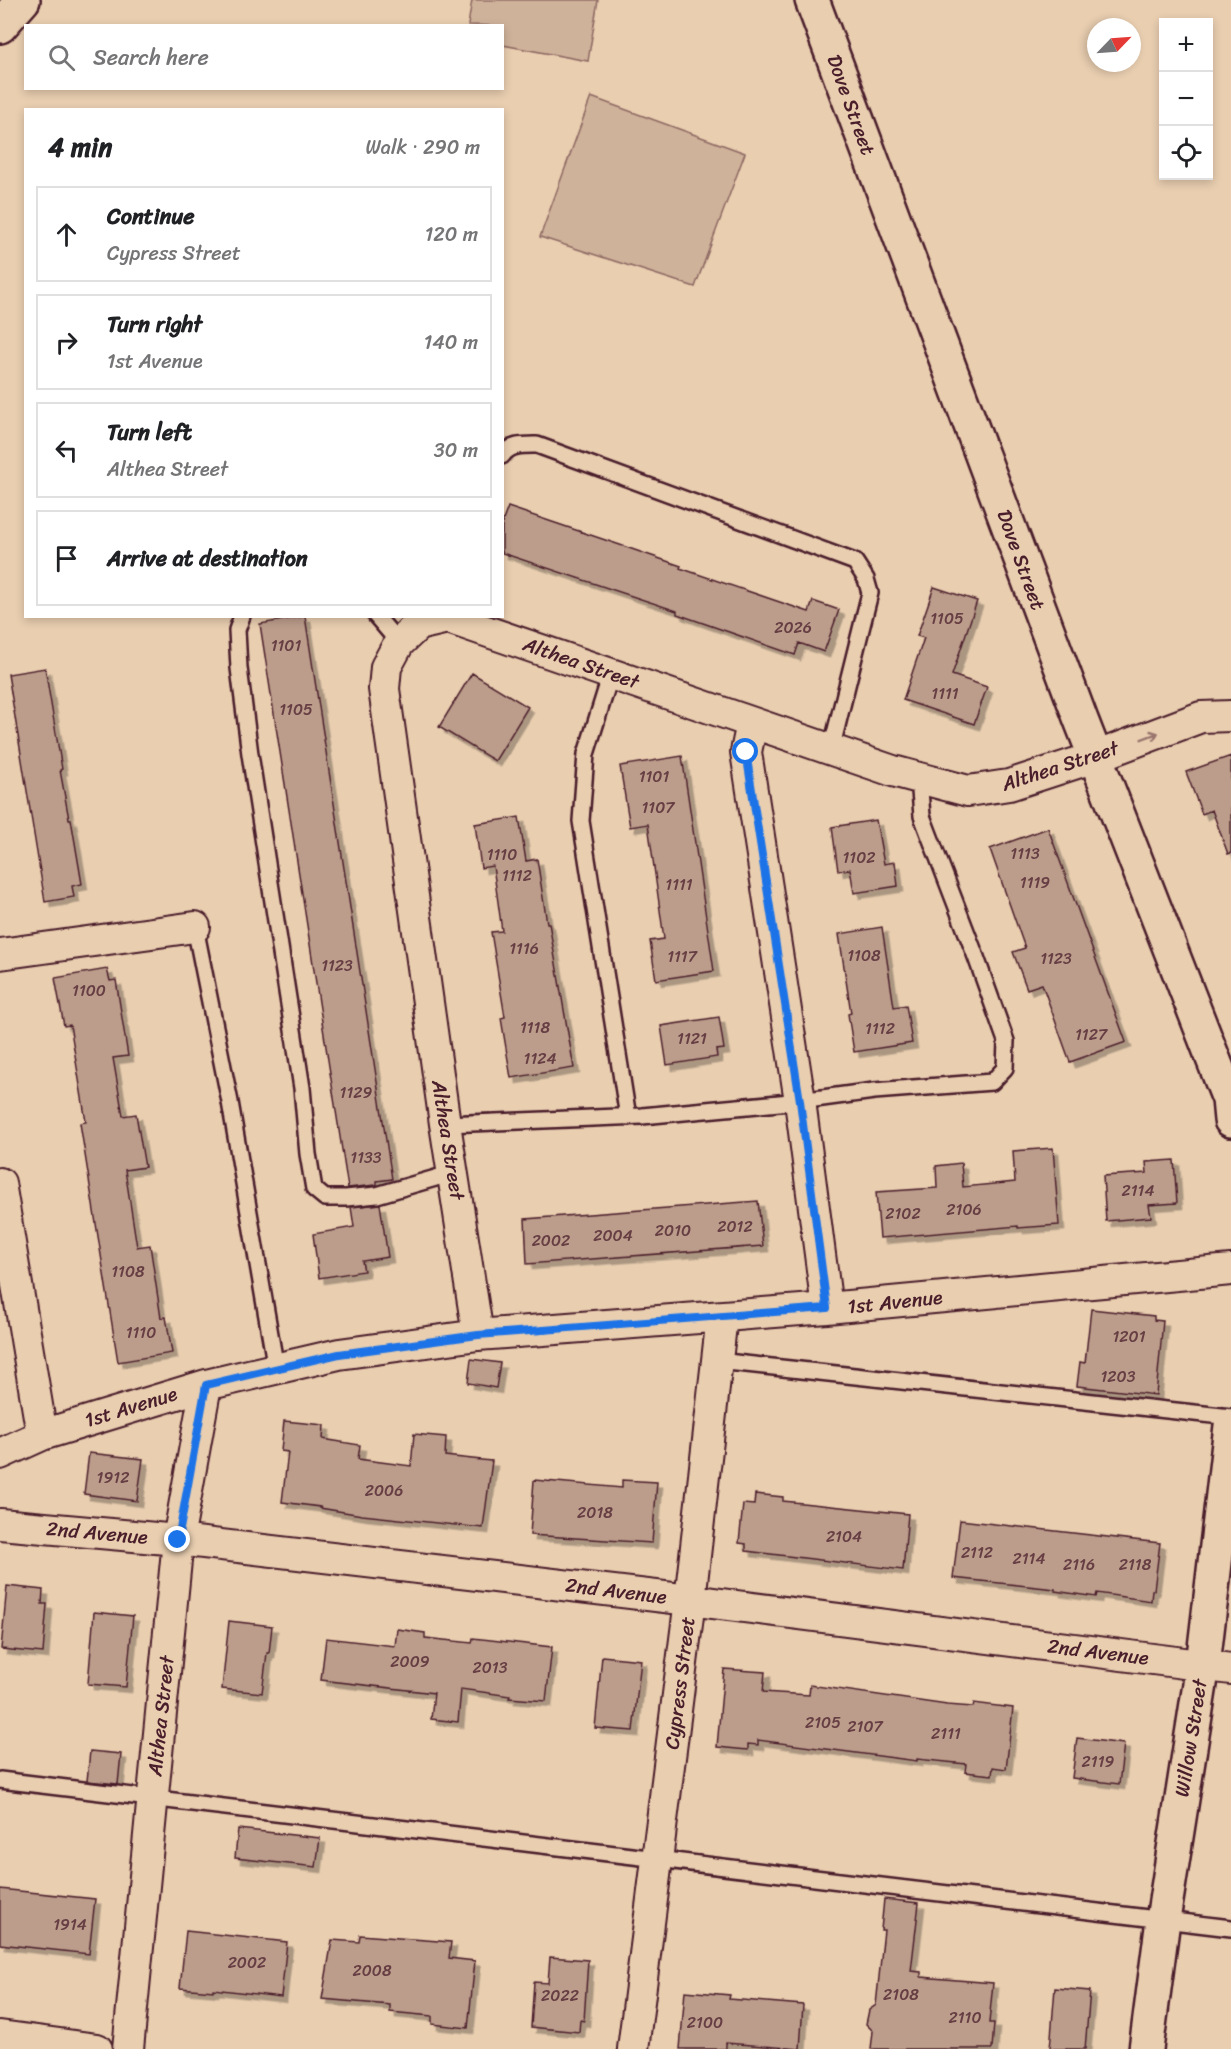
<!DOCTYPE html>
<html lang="en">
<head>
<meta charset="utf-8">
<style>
  body { margin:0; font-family:Sriracha,sans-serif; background:#f6f6f6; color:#202124 }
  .controls { position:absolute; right:18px; top:18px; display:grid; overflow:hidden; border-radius:0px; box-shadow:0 3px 9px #0003 }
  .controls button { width:54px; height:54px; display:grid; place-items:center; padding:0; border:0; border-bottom:2px solid #e0e0e0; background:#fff; color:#202124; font:30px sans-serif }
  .compass { position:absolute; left:1087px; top:18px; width:54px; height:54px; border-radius:50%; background:#fff; box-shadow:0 3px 9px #0003; rotate:65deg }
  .stop { position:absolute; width:18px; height:18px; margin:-14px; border:4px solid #1a73e8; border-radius:50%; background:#fff }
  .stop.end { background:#1a73e8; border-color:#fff; box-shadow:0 2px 6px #0008 }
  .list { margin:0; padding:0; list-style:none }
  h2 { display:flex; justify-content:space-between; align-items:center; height:78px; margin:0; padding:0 24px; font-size:26px }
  h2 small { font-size:20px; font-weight:400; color:#757577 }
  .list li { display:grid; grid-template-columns:39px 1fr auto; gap:18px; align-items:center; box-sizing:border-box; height:96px; margin:0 12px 12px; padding:0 12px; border:2px solid #e0e0e0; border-radius:0px }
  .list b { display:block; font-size:22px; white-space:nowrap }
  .list p { margin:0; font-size:20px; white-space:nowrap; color:#757577 }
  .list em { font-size:20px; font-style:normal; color:#757577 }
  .icon { flex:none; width:33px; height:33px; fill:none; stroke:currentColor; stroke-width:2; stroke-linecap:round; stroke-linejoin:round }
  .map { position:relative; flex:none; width:1231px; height:2049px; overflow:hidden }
  .search { position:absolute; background:#fff; box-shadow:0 3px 9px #0003; left:24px; top:24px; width:480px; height:66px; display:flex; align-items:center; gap:15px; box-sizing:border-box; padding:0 21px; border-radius:0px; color:#757577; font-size:22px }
  .panel { position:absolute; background:#fff; box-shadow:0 3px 9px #0003; left:24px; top:108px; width:480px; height:510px; border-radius:0px }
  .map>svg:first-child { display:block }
</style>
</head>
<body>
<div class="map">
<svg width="1231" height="2049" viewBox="0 0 1231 2049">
  <defs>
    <filter id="shadow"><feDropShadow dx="5.5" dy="5.5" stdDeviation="0" flood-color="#0004"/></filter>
  </defs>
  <rect width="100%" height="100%" fill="#e9ceb0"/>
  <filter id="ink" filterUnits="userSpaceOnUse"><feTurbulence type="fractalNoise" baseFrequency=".0167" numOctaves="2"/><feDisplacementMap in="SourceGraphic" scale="12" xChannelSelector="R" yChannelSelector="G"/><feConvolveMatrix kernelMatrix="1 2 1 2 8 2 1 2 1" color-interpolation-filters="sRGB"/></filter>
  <g filter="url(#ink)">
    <path fill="#cfb29a" stroke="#8c6862" stroke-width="1.5" d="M 472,0 L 598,0 L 588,61 L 503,45 L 502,26 L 468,25 Z
      M 591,97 L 745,153 L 695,287 L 540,237 Z"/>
    <path fill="#bc9d8b" stroke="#4a1f2b" stroke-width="1.5" filter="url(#shadow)" d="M 508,507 L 620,545 L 681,566 L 680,568 L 809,612 L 813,601 L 839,610 L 824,652 L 799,643 L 795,655 L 677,614 L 677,611 L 502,553 L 502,523 Z
      M 934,587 L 977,601 L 952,675 L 987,687 L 974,724 L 903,700 L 924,638 L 917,636 Z
      M 305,616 L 392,1179 L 377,1181 L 377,1185 L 375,1185 L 348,1188 L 260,624 Z
      M 45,668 L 62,769 L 60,770 L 69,819 L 71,819 L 82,884 L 72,886 L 74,897 L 45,902 L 8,674 Z
      M 472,673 L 528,707 L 495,761 L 439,727 Z
      M 682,756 L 714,971 L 656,980 L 650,941 L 664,939 L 648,824 L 630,827 L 620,766 Z
      M 1231,756 L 1231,853 L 1228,854 L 1212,810 L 1202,814 L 1186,772 Z
      M 519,817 L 526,861 L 537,859 L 547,923 L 549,923 L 574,1068 L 511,1078 L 501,1018 L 505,1017 L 491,932 L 502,931 L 493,866 L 481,868 L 475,824 Z
      M 876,820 L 884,864 L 895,862 L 898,886 L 854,893 L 850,869 L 838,871 L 832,827 Z
      M 1048,828 L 1126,1042 L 1070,1062 L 1042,984 L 1027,989 L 1013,952 L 1025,948 L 990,849 Z
      M 882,927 L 894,1007 L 906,1005 L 912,1043 L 854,1052 L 848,1014 L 851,1013 L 839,934 Z
      M 107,969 L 110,981 L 116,980 L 128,1056 L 113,1058 L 123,1116 L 136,1114 L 145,1167 L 125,1170 L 137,1247 L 150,1245 L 161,1318 L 166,1317 L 172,1353 L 118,1362 L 80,1123 L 86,1122 L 70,1025 L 64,1026 L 55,978 Z
      M 719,1017 L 724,1049 L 716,1050 L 717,1057 L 667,1065 L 661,1026 Z
      M 1053,1148 L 1059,1225 L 1018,1228 L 1018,1226 L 880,1238 L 876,1192 L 937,1188 L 936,1166 L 961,1163 L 963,1187 L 1015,1182 L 1013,1151 Z
      M 1174,1160 L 1177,1203 L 1149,1205 L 1151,1217 L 1106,1221 L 1103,1176 L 1147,1173 L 1146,1162 Z
      M 758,1201 L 763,1246 L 527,1264 L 525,1219 Z
      M 380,1204 L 388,1257 L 362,1261 L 364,1271 L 319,1278 L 313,1234 L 354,1227 L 351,1207 Z
      M 1091,1309 L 1154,1316 L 1154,1320 L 1163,1321 L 1156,1395 L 1077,1386 L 1080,1362 L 1085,1363 Z
      M 471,1359 L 500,1363 L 496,1388 L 468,1383 Z
      M 284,1421 L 324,1425 L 323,1439 L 360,1445 L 358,1459 L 411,1466 L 414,1434 L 446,1437 L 445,1456 L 492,1461 L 483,1528 L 362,1515 L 320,1508 L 320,1507 L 282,1502 L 288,1452 L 281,1451 Z
      M 89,1453 L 143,1459 L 137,1501 L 84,1494 Z
      M 534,1480 L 622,1488 L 622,1480 L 657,1482 L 652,1543 L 530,1535 Z
      M 755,1494 L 783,1497 L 783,1501 L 908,1514 L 903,1570 L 746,1551 L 746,1544 L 739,1543 L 743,1504 L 754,1505 Z
      M 960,1520 L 1160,1543 L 1154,1590 L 1152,1590 L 1151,1601 L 1097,1593 L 1096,1597 L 1055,1591 L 1055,1589 L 953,1578 Z
      M 7,1586 L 43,1590 L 42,1604 L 47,1604 L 43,1653 L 1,1649 Z
      M 94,1612 L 133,1616 L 126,1687 L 88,1684 Z
      M 229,1621 L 272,1626 L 269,1653 L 267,1653 L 262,1693 L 222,1689 Z
      M 397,1629 L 425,1633 L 425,1638 L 472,1643 L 473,1638 L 552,1647 L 546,1701 L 509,1698 L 510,1696 L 461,1689 L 458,1722 L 431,1719 L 434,1693 L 321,1680 L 326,1638 L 395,1646 Z
      M 602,1656 L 641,1660 L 633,1731 L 595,1728 Z
      M 724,1669 L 765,1672 L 763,1692 L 809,1695 L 810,1685 L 947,1705 L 973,1707 L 974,1703 L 1013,1708 L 1006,1769 L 993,1767 L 992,1775 L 965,1772 L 966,1764 L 917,1759 L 917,1761 L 758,1740 L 758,1745 L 748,1744 L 748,1750 L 717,1747 Z
      M 1077,1738 L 1124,1744 L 1119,1784 L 1072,1778 Z
      M 90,1751 L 121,1754 L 118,1784 L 87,1781 Z
      M 238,1829 L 320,1838 L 316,1867 L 235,1858 Z
      M 0,1889 L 95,1899 L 89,1954 L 0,1944 Z
      M 884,1899 L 919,1903 L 911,1971 L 921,1972 L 921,1977 L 993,1983 L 989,2023 L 994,2023 L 992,2049 L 871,2049 L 873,2031 L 866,2024 L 869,2010 L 876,2005 L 884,1930 L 881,1930 Z
      M 186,1931 L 287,1942 L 281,1997 L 213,1989 L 213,1991 L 180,1988 Z
      M 360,1935 L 451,1942 L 449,1958 L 475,1961 L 468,2028 L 432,2024 L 432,2016 L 390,2012 L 390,2005 L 322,1999 L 332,1940 L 359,1942 Z
      M 550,1957 L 588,1960 L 584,2021 L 580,2020 L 579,2032 L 531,2027 L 534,1982 L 548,1983 Z
      M 1055,1988 L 1090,1991 L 1085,2049 L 1050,2049 Z
      M 685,1991 L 730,1995 L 729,1999 L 803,2005 L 800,2049 L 726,2043 L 726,2049 L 680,2049 Z"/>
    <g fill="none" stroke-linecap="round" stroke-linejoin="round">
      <defs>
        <path id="service" d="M 502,456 C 510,444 524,445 537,445 L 855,562 L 866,579 L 870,593 L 831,750
          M 242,616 L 237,630 L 239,668 L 250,754 L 302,1088 L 308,1154 L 314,1189 L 325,1198 L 346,1198 L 377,1195 L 453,1173
          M 376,616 L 399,643
          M 611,674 L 586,754 L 581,821 L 628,1117
          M 195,927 L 230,1102 L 276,1369
          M 445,1124 L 642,1116 L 800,1101 L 874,1091 L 992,1082 L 1005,1068 L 1006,1041 L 976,957 L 922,816 L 919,778
          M 718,1361 L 1231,1417
          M 0,1780 L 1231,1928"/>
        <path id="minor" d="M 752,723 L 746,752 L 800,1101 L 827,1308
          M 0,954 L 195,927
          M 0,1183 L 42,1435
          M 478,1335 L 445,1124 L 384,689 L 386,667 L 399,643 L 418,625 L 448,618 L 893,771 L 968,791 L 1009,785 L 1095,757 L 1201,717 L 1231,716
          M 0,1454 L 42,1435 L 206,1385 L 339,1354 L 478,1335 L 827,1308 L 1231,1270
          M 0,1524 L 178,1540 L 690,1600 L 1231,1669
          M 0,2036 L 97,2049
          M 128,2049 L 178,1540 L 206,1385
          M 633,2049 L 690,1600 L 722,1316"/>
        <path id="tertiary" d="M 812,0 L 1081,720 L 1225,1089 L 1229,1099 L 1231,1120
          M 0,26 L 23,0
          M 1146,2049 L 1163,1920 L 1203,1665 L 1231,1426"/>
      </defs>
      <use href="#service" stroke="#4a1f2b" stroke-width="20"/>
      <use href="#minor" stroke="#4a1f2b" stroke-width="34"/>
      <use href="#tertiary" stroke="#4a1f2b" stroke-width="38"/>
      <use href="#service" stroke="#e9ceb0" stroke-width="15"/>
      <use href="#minor" stroke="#e9ceb0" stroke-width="30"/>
      <use href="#tertiary" stroke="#e9ceb0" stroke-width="33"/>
    </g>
    <defs><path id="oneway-shaft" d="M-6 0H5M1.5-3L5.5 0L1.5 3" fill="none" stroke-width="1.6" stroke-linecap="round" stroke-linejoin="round" transform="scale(1.5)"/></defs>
    <use stroke="#9a766e" href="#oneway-shaft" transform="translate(1150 736) rotate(-21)"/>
  </g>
  <g fill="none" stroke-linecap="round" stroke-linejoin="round" filter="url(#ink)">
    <path stroke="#1a73e8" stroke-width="8" d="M 178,1540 L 206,1385 L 339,1354 L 478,1335 L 827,1308 L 800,1101 L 746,752"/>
  </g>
  <g text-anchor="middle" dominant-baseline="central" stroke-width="6" stroke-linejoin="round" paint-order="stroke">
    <g font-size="16" fill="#663e43">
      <text x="947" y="618">1105</text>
      <text x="793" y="627">2026</text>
      <text x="286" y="645">1101</text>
      <text x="945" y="693">1111</text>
      <text x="296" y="709">1105</text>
      <text x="654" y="776">1101</text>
      <text x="658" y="807">1107</text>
      <text x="1025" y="853">1113</text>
      <text x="502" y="854">1110</text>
      <text x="859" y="857">1102</text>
      <text x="517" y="875">1112</text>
      <text x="1035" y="882">1119</text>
      <text x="679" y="884">1111</text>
      <text x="524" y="948">1116</text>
      <text x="864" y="955">1108</text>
      <text x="682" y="956">1117</text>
      <text x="1056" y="958">1123</text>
      <text x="337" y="965">1123</text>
      <text x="89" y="990">1100</text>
      <text x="535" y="1027">1118</text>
      <text x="880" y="1028">1112</text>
      <text x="1091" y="1034">1127</text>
      <text x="692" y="1038">1121</text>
      <text x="540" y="1058">1124</text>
      <text x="356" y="1092">1129</text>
      <text x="366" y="1157">1133</text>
      <text x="1138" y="1190">2114</text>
      <text x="964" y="1209">2106</text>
      <text x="903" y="1213">2102</text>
      <text x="735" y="1226">2012</text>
      <text x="673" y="1230">2010</text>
      <text x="613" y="1235">2004</text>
      <text x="551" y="1240">2002</text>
      <text x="128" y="1271">1108</text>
      <text x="141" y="1332">1110</text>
      <text x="1129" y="1336">1201</text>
      <text x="1118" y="1376">1203</text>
      <text x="113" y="1477">1912</text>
      <text x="384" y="1490">2006</text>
      <text x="595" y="1512">2018</text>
      <text x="844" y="1536">2104</text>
      <text x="977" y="1552">2112</text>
      <text x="1029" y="1558">2114</text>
      <text x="1079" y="1564">2116</text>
      <text x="1135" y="1564">2118</text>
      <text x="410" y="1661">2009</text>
      <text x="490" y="1667">2013</text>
      <text x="823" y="1722">2105</text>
      <text x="865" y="1726">2107</text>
      <text x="946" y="1733">2111</text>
      <text x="1098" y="1761">2119</text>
      <text x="70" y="1924">1914</text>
      <text x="247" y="1962">2002</text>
      <text x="372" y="1970">2008</text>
      <text x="901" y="1994">2108</text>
      <text x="560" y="1995">2022</text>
      <text x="965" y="2017">2110</text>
      <text x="705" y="2022">2100</text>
    </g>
    <g font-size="20" fill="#4a1f2b" stroke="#e9ceb0">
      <text transform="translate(851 105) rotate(70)">Dove Street</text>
      <text transform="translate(1021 560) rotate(70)">Dove Street</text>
      <text transform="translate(581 663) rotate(19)">Althea Street</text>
      <text transform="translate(1060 766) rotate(-18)">Althea Street</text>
      <text transform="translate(448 1140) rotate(81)">Althea Street</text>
      <text transform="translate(895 1302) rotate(-6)">1st Avenue</text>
      <text transform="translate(131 1407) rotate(-17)">1st Avenue</text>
      <text transform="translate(97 1533) rotate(5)">2nd Avenue</text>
      <text transform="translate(616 1591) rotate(7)">2nd Avenue</text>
      <text transform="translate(1098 1652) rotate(7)">2nd Avenue</text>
      <text transform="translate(680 1683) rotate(-83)">Cypress Street</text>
      <text transform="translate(161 1716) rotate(-84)">Althea Street</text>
      <text transform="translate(1191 1738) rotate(-81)">Willow Street</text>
    </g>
  </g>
</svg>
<div class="controls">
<button>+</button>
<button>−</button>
<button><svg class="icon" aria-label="locate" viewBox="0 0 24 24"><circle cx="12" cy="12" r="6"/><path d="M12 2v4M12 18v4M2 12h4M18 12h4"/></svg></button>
</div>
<svg class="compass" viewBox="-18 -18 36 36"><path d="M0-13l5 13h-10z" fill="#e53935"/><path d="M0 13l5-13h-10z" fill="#757577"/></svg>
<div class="stop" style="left:746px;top:752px"></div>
<div class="stop end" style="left:178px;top:1540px"></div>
<div class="search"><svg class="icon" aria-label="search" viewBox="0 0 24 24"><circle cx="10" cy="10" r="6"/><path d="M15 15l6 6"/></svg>Search here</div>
<section class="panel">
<h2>4 min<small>Walk · 290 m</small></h2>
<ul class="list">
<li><svg class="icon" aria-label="ahead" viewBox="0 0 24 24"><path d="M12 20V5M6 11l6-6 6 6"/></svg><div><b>Continue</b><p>Cypress Street</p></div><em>120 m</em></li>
<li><svg class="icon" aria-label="right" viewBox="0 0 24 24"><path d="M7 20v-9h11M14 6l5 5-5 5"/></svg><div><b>Turn right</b><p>1st Avenue</p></div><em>140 m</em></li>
<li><svg class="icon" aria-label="left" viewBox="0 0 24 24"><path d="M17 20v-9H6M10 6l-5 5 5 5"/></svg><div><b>Turn left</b><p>Althea Street</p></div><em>30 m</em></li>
<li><svg class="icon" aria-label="arrive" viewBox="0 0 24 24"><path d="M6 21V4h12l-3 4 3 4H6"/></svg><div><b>Arrive at destination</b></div></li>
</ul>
</section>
</div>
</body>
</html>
